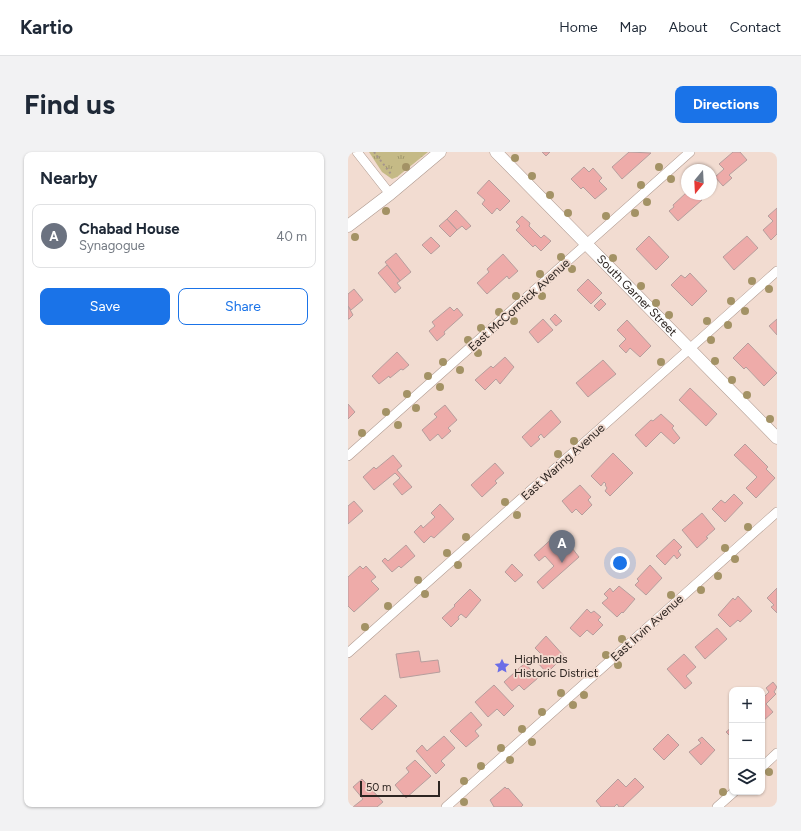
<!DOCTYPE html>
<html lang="en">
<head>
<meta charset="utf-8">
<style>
  body { margin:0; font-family:Figtree,sans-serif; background:#f2f2f3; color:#1f2937 }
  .controls { position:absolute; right:12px; bottom:12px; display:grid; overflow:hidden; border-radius:8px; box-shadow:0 1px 3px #0004 }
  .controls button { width:36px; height:36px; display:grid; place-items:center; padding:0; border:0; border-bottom:1px solid #e0e1e3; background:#fff; color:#1f2937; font:20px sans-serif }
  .compass { position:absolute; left:333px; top:12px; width:36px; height:36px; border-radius:50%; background:#fff; box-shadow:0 1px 3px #0004; rotate:198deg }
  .scale { position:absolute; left:12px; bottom:10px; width:80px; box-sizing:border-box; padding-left:4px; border:2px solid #2d2521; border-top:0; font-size:11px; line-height:14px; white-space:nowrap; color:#2d2521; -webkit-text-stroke:3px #f2dcd1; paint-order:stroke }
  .you { position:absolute; left:272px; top:411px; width:14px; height:14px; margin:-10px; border:3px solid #fff; border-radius:50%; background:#1a73e8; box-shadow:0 0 0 6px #1a73e833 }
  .badge { display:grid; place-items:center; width:26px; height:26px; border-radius:50%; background:#1a73e8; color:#fff; font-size:13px; font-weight:700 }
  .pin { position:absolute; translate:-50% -33px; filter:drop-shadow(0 1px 2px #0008) }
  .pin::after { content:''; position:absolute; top:21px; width:14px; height:12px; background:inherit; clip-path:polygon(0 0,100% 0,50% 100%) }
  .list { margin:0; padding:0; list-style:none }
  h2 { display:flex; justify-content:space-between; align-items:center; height:52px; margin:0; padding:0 16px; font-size:17px }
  h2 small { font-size:13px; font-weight:400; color:#747a83 }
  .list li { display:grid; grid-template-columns:26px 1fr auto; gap:12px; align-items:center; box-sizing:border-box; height:64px; margin:0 8px 8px; padding:0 8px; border:1px solid #e0e1e3; border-radius:8px }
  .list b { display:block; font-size:15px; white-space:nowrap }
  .list p { margin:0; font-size:13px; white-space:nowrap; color:#747a83 }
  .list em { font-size:13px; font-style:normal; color:#747a83 }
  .actions { display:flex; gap:8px; padding:12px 16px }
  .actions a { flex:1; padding:9px 0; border:1px solid #1a73e8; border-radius:8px; text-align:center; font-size:14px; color:#1a73e8 }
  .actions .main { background:#1a73e8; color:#fff }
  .icon { flex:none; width:22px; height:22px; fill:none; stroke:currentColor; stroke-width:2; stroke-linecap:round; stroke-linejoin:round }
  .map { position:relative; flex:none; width:429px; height:655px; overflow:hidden; border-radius:8px }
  header { display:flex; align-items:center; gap:24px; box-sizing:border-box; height:56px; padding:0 20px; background:#fff; border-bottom:1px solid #e0e1e3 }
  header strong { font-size:19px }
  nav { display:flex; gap:22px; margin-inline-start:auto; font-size:14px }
  .intro { display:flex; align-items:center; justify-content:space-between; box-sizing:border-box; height:96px; padding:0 24px }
  h1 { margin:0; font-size:28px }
  .button { padding:10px 18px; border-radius:8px; background:#1a73e8; color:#fff; font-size:14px; font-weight:700 }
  main { display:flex; gap:24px; padding:0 24px }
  aside { flex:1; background:#fff; border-radius:8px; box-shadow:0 1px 3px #0004 }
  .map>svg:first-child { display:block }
</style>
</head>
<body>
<header>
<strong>Kartio</strong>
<nav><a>Home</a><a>Map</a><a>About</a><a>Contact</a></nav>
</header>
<div class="intro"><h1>Find us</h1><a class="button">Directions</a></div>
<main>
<aside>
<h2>Nearby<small></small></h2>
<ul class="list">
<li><span class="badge" style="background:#6b7280">A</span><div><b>Chabad House</b><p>Synagogue</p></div><em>40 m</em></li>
</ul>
<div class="actions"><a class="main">Save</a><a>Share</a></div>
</aside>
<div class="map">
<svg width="429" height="655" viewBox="0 0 429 655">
  <defs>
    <pattern id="park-tufts" width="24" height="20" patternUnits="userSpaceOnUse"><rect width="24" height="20" fill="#c5ba86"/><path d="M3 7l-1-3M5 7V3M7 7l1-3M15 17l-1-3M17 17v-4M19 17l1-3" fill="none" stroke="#a0976d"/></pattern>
  </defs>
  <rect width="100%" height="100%" fill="#f2dcd1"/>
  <path fill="url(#park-tufts)" d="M 21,0 L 80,0 L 49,25 L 44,27 L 34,20 Z"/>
  <path fill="#eeaba9" stroke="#b69e9d" d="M 194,0 L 202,0 L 198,4 Z
    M 281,0 L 303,1 L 274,27 L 264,15 Z
    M 385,0 L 392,0 L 399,8 L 381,23 L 384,26 L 375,34 L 367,25 L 376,17 L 371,12 Z
    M 236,15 L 241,20 L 245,16 L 254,26 L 251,29 L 259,37 L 247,47 L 235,35 L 233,37 L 223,27 Z
    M 141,28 L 162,49 L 152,59 L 149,56 L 144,62 L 134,52 L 137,48 L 129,41 Z
    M 339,40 L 339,42 L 349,42 L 354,48 L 330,69 L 321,59 L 326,55 L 325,53 Z
    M 429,56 L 429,82 L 423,88 L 415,78 L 425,69 L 420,64 Z
    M 108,58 L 123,74 L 118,78 L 114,74 L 109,78 L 99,67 Z
    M 174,64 L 182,71 L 181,74 L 193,86 L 196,83 L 203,89 L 193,99 L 187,93 L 185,95 L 168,78 L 172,74 L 168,70 Z
    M 99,67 L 109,78 L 102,85 L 91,74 Z
    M 301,84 L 321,105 L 308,118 L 288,97 Z
    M 399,84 L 410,96 L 386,118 L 375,105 Z
    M 83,85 L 92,94 L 83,102 L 74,93 Z
    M 48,101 L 63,120 L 52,129 L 37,110 Z
    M 155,102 L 170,119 L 161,127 L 159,124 L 139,142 L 129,131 L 141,120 L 139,117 Z
    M 39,113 L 52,129 L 49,131 L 53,136 L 47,141 L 30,121 Z
    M 342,121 L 359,139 L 344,154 L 323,133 L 333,123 L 337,126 Z
    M 240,127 L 254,141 L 243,152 L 229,138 Z
    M 6,137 L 15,148 L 3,158 L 0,154 L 0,142 Z
    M 253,147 L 258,152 L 251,159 L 246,154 Z
    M 0,154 L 5,163 L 1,167 L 0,167 Z
    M 102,155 L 106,159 L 109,156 L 115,163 L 96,180 L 97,182 L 89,189 L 81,179 L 87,174 L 84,170 Z
    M 207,162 L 214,169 L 208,174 L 202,167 Z
    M 195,167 L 205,178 L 190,191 L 181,180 Z
    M 429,167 L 429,183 L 421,174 Z
    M 279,168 L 303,194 L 292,205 L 282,196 L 278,201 L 271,194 L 278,187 L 269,178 Z
    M 400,191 L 429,221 L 416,234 L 398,215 L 396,217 L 385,206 Z
    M 49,200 L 61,213 L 55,218 L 53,217 L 42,226 L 41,224 L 31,232 L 24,224 Z
    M 157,205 L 166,215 L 152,232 L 148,227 L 137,238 L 127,228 L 143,214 L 145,216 Z
    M 255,208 L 268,222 L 240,245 L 228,231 Z
    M 342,236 L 369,262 L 358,274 L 331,248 Z
    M 0,252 L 7,260 L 0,267 Z
    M 97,253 L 109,268 L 100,276 L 103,279 L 94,287 L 90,282 L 82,289 L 74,278 L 89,265 L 86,262 Z
    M 203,258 L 213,270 L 196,286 L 193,282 L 190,285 L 192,287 L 183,295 L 174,285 Z
    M 313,262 L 326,274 L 324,276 L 332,286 L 326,292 L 313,280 L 298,295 L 287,283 L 303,268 L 305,269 Z
    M 397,292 L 420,315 L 418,317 L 427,326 L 408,346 L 398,336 L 409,325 L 386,303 Z
    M 265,301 L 285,321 L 262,344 L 257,339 L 259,336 L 257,333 L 258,332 L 256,330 L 253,334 L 243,324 Z
    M 45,303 L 54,314 L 49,318 L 64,335 L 54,343 L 45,332 L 52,326 L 47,321 L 26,338 L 15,325 L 26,315 L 28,317 Z
    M 147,311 L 156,321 L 147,329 L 149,331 L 134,345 L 123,333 Z
    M 232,333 L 243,345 L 240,348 L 244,353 L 234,363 L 228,357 L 224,361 L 214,349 Z
    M 386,342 L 395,351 L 377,370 L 364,357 L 373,348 L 377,351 Z
    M 6,349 L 15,359 L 0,372 L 0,354 Z
    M 92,352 L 106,367 L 86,386 L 83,384 L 76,391 L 66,380 L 73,373 L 75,376 L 87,365 L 83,361 Z
    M 354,361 L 367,377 L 358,385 L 360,386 L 349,396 L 334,378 Z
    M 209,382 L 219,393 L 214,397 L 218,401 L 224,396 L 231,405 L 195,437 L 189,430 L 206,414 L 197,404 L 191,409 L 186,403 Z
    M 326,387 L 334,395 L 330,399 L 333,403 L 329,407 L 326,403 L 317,413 L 308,404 Z
    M 58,393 L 67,404 L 53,416 L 51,414 L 44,420 L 34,409 L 37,406 L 40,409 Z
    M 164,412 L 175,423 L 167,430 L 157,420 Z
    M 302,413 L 314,426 L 298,443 L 287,433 L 291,429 L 289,427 Z
    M 12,414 L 15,417 L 18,414 L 28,425 L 23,429 L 31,437 L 6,460 L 0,454 L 0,425 Z
    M 271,434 L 287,447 L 275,461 L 274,460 L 269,465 L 254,451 L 260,446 L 256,442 L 262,436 L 265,440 Z
    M 429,436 L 429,461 L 423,455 L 426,453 L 419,446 Z
    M 122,437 L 133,448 L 118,466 L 113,462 L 110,465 L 111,467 L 103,475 L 94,466 L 107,454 L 106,453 Z
    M 390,444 L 404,459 L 392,470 L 390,468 L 382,475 L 370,463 L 385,446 L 387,448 Z
    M 239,457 L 243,461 L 246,459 L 253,465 L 250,468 L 255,473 L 245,483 L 239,478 L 232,485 L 222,476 Z
    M 369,476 L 379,487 L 357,507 L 347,495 Z
    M 198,484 L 216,504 L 199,521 L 188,509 L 194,503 L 187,496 Z
    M 71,499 L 73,510 L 90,508 L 92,520 L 52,526 L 48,502 Z
    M 336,502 L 348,515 L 338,524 L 344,531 L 337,537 L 319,517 Z
    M 177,511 L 190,526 L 176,538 L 171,533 L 164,539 L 156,530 Z
    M 425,530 L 429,535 L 426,540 L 428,542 L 418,552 L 425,560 L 414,570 L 414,547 L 421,540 L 418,536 Z
    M 146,533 L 166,554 L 156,564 L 149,557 L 140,565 L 127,550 Z
    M 37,543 L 49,554 L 24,578 L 12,567 Z
    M 123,560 L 134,573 L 127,579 L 131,584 L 118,595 L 102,579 Z
    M 384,575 L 384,586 L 378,580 Z
    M 320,582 L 331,593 L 316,608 L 305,597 Z
    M 96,584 L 107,596 L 93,609 L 97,613 L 88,622 L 68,599 L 74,593 L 79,599 Z
    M 354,585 L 367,598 L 353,613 L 341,600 L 353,591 L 350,588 Z
    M 67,608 L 83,624 L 58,646 L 47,633 L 61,620 L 58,616 Z
    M 287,626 L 296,635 L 275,655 L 271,655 L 269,652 L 266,655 L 253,655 L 248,649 L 270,627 L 278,635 Z
    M 14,627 L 35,650 L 29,655 L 5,655 L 15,647 L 5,635 Z
    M 157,635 L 159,637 L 160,636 L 175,653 L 173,655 L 146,655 L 142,648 Z"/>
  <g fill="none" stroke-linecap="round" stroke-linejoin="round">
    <defs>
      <path id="street" d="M 9,0 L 42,42
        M 0,304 L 342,0
        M 0,501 L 429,119
        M 414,615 L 429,601
        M 98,655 L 429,360
        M 369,655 L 386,640"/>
      <g id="secondary">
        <path id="s1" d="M 148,0 L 429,286"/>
        <path d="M 0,74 L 42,42 L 92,0"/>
      </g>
    </defs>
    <use href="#street" stroke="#af9a90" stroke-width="10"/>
    <use href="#secondary" stroke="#af9a90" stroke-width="13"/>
    <path stroke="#a5948c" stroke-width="2" stroke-dasharray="2 3" stroke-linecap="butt" d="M 26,0 L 43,22"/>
    <use href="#street" stroke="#fff" stroke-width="9"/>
    <use href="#secondary" stroke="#fff" stroke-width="12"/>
  </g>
  <g fill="#a39265">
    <circle cx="167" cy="6" r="4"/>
    <circle cx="58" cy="15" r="4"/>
    <circle cx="311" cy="15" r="4"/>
    <circle cx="184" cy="24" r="4"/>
    <circle cx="323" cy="27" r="4"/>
    <circle cx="293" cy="33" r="4"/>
    <circle cx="202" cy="43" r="4"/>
    <circle cx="299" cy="50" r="4"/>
    <circle cx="38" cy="59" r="4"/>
    <circle cx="220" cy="61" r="4"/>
    <circle cx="287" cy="61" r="4"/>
    <circle cx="258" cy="64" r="4"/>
    <circle cx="7" cy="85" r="4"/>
    <circle cx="213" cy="105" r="4"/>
    <circle cx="265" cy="106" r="4"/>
    <circle cx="224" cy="117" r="4"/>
    <circle cx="192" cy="122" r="4"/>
    <circle cx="404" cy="129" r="4"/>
    <circle cx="293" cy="134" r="4"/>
    <circle cx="421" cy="137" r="4"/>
    <circle cx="168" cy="144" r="4"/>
    <circle cx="194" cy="144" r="4"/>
    <circle cx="383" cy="149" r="4"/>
    <circle cx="308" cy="151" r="4"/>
    <circle cx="397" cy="159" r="4"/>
    <circle cx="151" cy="160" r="4"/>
    <circle cx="321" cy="163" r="4"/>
    <circle cx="166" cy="169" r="4"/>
    <circle cx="359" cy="169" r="4"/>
    <circle cx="380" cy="173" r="4"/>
    <circle cx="133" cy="176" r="4"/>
    <circle cx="120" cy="188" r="4"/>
    <circle cx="363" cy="188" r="4"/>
    <circle cx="130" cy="201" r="4"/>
    <circle cx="367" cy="209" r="4"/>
    <circle cx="95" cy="210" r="4"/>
    <circle cx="313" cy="210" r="4"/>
    <circle cx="112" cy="218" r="4"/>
    <circle cx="80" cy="224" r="4"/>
    <circle cx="384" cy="228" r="4"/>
    <circle cx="92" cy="235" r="4"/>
    <circle cx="59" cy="242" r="4"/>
    <circle cx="399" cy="243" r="4"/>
    <circle cx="68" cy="256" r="4"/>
    <circle cx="38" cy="260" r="4"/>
    <circle cx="422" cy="267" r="4"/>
    <circle cx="50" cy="273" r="4"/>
    <circle cx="14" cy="281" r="4"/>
    <circle cx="226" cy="289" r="4"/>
    <circle cx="210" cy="302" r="4"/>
    <circle cx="157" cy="350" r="4"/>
    <circle cx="169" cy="363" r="4"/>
    <circle cx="400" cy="375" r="4"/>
    <circle cx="118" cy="385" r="4"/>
    <circle cx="377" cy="396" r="4"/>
    <circle cx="99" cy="401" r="4"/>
    <circle cx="387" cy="407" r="4"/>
    <circle cx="110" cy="413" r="4"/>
    <circle cx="370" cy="424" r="4"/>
    <circle cx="70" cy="428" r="4"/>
    <circle cx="353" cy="438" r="4"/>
    <circle cx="77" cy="442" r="4"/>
    <circle cx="323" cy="443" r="4"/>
    <circle cx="40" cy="454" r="4"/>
    <circle cx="17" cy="475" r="4"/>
    <circle cx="274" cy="487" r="4"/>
    <circle cx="258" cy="503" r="4"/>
    <circle cx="270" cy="513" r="4"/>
    <circle cx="236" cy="522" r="4"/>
    <circle cx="213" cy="541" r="4"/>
    <circle cx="236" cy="543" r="4"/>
    <circle cx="225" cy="553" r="4"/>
    <circle cx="194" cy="560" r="4"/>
    <circle cx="174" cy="577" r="4"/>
    <circle cx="184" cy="590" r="4"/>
    <circle cx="153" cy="596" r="4"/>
    <circle cx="162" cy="608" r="4"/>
    <circle cx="133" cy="614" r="4"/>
    <circle cx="421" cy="620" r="4"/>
    <circle cx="116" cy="629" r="4"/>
    <circle cx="375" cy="640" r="4"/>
    <circle cx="116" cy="650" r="4"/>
  </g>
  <defs>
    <symbol id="sight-bare" viewBox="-9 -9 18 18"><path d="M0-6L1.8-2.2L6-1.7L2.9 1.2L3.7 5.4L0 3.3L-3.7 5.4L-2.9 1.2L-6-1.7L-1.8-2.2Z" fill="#6b6de7" stroke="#f2dcd1" stroke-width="2.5" paint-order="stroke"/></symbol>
  </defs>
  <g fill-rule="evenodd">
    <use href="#sight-bare" x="143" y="503" width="22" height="22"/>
  </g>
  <g text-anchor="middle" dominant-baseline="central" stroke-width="3.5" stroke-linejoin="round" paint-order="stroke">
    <g font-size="12" fill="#2d2521" stroke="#f2dcd1">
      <text stroke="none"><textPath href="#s1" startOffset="201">South Garner Street</textPath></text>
      <text transform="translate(171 153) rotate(-42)">East McCormick Avenue</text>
      <text transform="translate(215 310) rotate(-42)">East Waring Avenue</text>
      <text transform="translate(299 476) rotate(-42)">East Irvin Avenue</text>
    </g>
    <g font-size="12" fill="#2d2521" stroke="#f2dcd1" text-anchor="start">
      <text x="166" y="507">Highlands<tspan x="166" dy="14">Historic District</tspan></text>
    </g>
  </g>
</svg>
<div class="controls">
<button>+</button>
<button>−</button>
<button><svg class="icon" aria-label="layers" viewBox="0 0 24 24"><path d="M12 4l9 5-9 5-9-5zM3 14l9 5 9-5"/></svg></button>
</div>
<svg class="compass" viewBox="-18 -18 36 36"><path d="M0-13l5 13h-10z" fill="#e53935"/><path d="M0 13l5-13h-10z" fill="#747a83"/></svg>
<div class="scale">50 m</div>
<div class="you"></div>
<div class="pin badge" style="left:214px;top:411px;background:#6b7280">A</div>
</div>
</main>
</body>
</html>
